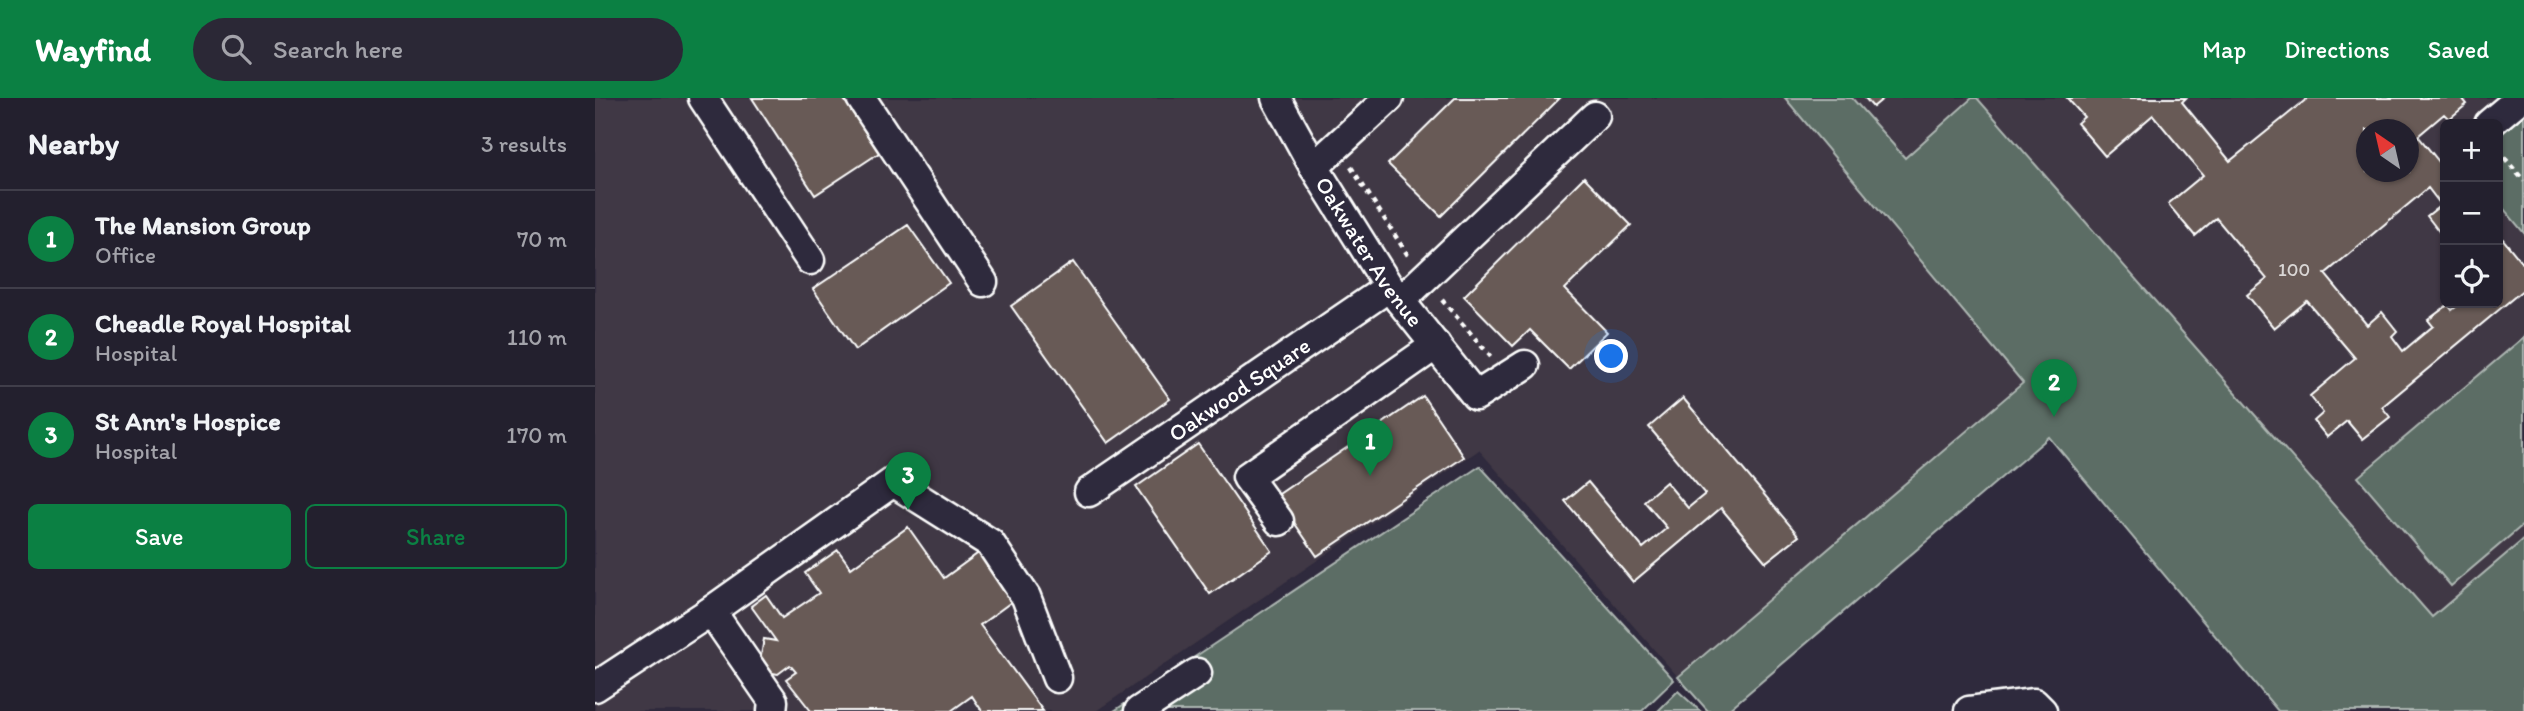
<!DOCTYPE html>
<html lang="en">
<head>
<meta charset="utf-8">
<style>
  body { margin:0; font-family:Itim,sans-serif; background:#2b2836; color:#f1f3f6 }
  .controls { position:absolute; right:21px; top:21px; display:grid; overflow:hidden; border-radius:10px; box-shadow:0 2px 5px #0004 }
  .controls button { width:63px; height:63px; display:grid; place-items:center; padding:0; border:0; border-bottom:2px solid #403e4a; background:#23202e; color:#f1f3f6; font:35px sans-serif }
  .compass { position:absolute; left:1761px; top:21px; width:63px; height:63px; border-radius:50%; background:#23202e; box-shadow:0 2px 5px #0004; rotate:326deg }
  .you { position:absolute; left:1017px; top:259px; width:24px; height:24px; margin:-18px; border:5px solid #fff; border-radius:50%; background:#1a73e8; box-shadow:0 0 0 10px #1a73e833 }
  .badge { display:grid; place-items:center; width:46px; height:46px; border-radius:50%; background:#0b8043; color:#fff; font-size:23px; font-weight:700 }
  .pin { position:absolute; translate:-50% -58px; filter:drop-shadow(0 2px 4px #0008) }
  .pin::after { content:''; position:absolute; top:37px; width:24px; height:21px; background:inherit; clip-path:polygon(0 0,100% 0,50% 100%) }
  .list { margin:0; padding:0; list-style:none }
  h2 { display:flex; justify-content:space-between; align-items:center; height:91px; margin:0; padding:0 28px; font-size:30px }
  h2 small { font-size:23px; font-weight:400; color:#a3a3aa }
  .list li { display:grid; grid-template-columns:46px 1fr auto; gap:21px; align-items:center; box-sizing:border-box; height:98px; padding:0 28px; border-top:2px solid #403e4a }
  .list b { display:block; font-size:26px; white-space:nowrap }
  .list p { margin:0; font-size:23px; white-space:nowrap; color:#a3a3aa }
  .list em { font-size:23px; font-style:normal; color:#a3a3aa }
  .actions { display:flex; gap:14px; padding:21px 28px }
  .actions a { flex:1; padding:16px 0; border:2px solid #0b8043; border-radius:10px; text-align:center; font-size:24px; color:#0b8043 }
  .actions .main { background:#0b8043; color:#fff }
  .icon { flex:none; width:38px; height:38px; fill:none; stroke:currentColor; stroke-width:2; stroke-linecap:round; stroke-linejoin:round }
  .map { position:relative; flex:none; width:1929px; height:613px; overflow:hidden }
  header { display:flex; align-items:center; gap:42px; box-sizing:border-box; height:98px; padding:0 35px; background:#0b8043; color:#fff }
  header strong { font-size:33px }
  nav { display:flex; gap:38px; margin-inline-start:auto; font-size:24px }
  .search { width:490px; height:63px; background:#2b2836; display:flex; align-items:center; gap:18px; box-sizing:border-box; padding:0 24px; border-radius:38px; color:#a3a3aa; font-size:26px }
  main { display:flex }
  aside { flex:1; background:#23202e }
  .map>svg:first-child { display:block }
</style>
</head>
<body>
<header>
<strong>Wayfind</strong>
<div class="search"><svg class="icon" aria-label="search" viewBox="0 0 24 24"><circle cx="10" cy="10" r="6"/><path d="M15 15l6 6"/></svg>Search here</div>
<nav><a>Map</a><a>Directions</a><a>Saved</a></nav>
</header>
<main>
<aside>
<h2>Nearby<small>3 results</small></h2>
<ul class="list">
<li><span class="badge">1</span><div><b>The Mansion Group</b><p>Office</p></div><em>70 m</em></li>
<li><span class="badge">2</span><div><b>Cheadle Royal Hospital</b><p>Hospital</p></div><em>110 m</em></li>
<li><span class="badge">3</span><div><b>St Ann's Hospice</b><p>Hospital</p></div><em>170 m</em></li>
</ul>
<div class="actions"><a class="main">Save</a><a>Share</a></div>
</aside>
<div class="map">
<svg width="1929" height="613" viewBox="0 0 1929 613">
  <rect width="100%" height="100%" fill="#2f2a3d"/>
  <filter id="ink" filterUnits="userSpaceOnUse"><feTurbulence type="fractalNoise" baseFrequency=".0143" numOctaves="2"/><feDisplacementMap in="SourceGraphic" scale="14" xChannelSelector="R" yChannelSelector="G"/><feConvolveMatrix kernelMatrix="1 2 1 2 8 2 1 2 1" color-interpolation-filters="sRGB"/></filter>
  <g filter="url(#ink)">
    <path fill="#403844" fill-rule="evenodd" d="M 0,0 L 1929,0 L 1929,613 L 1683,613 L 1454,339 L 1132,613 L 1113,613 L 884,352 L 501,613 L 0,613 ZM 1850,26 L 1903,26 L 1903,205 L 1850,205 ZM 1772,32 L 1814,32 L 1814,74 L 1772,74 Z"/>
    <path fill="#5b6d65" stroke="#adb6b2" stroke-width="2" d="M 1190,0 L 1257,0 L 1310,60 L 1377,0 L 1382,0 L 1837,519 L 1929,441 L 1929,613 L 1683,613 L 1454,339 L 1132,613 L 1113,613 L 1083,579 L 1428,285 Z
      M 1929,7 L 1929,135 L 1903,104 L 1903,29 Z
      M 1929,239 L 1929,426 L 1856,488 L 1763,379 Z
      M 885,368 L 1079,582 L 1047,613 L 519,613 Z
      M 1083,593 L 1105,613 L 1063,613 Z"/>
    <path fill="#685a56" stroke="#fff" stroke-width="2" fill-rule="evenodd" d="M 157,0 L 248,0 L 284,55 L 220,97 Z
      M 860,0 L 965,0 L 846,118 L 793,66 Z
      M 1270,0 L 1289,0 L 1278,9 Z
      M 1472,0 L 1591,0 L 1587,4 L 1635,63 L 1713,0 L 1867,0 L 1872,6 L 1854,21 L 1849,16 L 1823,38 L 1850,71 L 1850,132 L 1846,136 L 1832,118 L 1846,107 L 1833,90 L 1730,176 L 1772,227 L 1787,214 L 1802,233 L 1797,238 L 1808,253 L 1838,228 L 1833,222 L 1853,207 L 1857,212 L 1866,205 L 1903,205 L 1903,135 L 1929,167 L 1929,191 L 1787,309 L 1795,319 L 1767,341 L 1752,323 L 1732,339 L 1719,323 L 1728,315 L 1715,298 L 1760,260 L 1712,203 L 1679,230 L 1652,197 L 1672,181 L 1621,120 L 1600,138 L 1573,106 L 1608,77 L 1558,17 L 1510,58 L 1482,25 L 1489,19 ZM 1772,32 L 1814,32 L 1814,74 L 1772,74 Z
      M 989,79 L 1036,127 L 970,191 L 1012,234 L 974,271 L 935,232 L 918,248 L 869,198 Z
      M 313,127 L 354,185 L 260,252 L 218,191 Z
      M 478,164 L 575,301 L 513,345 L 416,208 Z
      M 828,298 L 869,359 L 722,458 L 681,398 Z
      M 1088,300 L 1204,438 L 1171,464 L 1126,410 L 1038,484 L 970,403 L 993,384 L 1048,450 L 1072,430 L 1049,403 L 1071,384 L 1093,410 L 1110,396 L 1054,329 Z
      M 603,346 L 677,453 L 615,496 L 541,389 Z
      M 313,429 L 349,480 L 389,451 L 423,499 L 385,527 L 448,613 L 387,613 L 377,598 L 356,613 L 216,613 L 191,581 L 201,574 L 195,567 L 183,576 L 172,574 L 165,563 L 169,541 L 181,543 L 156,508 L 171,497 L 187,520 L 224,495 L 210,475 L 243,452 L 256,470 Z"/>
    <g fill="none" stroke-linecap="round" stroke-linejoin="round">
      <defs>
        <g id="minor">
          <path d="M 108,0 L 215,162"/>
          <path d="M 266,0 L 388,184"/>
          <path id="s1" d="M 681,0 L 719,69 L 794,189 L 881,298 L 930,267"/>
          <path d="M 1894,26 L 1925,0"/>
          <path d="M 719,69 L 794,0"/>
          <path d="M 805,203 L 1000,18"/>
          <path id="s2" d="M 494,394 L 794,189"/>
          <path d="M 684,423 L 652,379 L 841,247"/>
          <path d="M 116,513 L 178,603 L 177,613"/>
          <path d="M 0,589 L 116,513 L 298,384 L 395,445 L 431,499 L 462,580"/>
          <path d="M 544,613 L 602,575"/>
          <path d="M 1374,613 L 1439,605 L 1447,613"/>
        </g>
      </defs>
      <use href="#minor" stroke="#fff" stroke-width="33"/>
      <path stroke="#fff" stroke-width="4.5" stroke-dasharray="5 5" stroke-linecap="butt" d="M 1903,52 L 1929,83
        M 756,69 L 814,159
        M 847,202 L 896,259"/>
      <use href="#minor" stroke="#2f2a3d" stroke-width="28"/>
    </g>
  </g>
  <g text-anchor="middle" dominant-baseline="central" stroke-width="7" stroke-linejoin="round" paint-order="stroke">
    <g font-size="19" fill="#d9d6d5">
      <text x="1699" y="171">100</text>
    </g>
    <g font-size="23" fill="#fff" stroke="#2f2a3d">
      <text stroke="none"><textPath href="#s1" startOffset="180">Oakwater Avenue</textPath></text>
      <text stroke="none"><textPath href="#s2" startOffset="182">Oakwood Square</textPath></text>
    </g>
  </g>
</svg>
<div class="controls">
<button>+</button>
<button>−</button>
<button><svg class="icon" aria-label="locate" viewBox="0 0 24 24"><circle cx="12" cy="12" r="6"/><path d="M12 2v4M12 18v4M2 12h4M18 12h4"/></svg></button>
</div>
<svg class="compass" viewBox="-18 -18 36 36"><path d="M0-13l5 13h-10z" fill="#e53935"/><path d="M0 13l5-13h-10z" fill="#a3a3aa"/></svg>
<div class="you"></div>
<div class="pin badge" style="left:775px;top:378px">1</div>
<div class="pin badge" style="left:1459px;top:319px">2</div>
<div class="pin badge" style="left:313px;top:412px">3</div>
</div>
</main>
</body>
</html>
